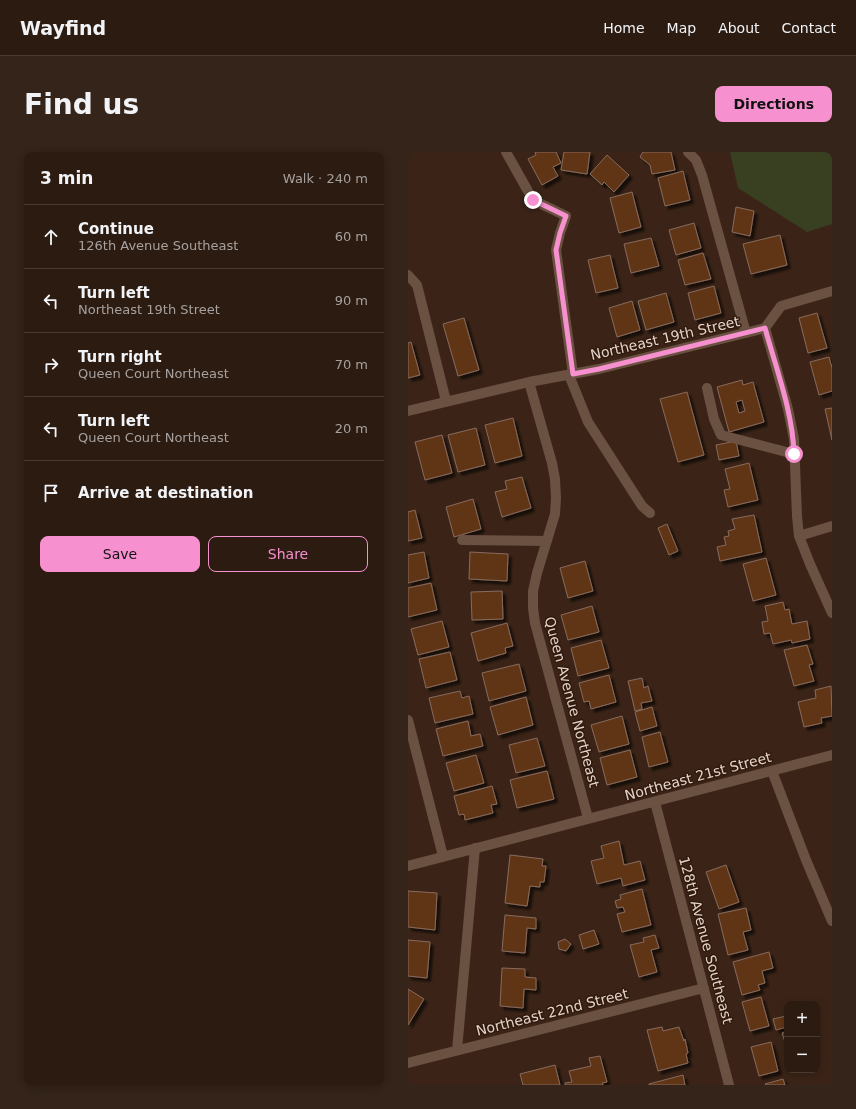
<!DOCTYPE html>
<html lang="en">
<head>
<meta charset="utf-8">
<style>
  body { margin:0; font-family:"DejaVu Sans",sans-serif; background:#34241a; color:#f1f3f6 }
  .controls { position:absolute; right:12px; bottom:12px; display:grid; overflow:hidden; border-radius:8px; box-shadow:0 2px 10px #0003 }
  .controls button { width:36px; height:36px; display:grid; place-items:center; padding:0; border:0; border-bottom:1px solid #483931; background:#2c1b11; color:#f1f3f6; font:20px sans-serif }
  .stop { position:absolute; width:12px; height:12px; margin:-9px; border:3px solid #f790cf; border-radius:50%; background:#fff }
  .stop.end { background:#f790cf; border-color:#fff; box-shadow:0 1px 4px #0008 }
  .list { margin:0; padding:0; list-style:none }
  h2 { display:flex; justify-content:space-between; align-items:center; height:52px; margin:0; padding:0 16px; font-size:17px }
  h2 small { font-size:13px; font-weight:400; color:#a6a19f }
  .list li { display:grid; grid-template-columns:26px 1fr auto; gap:12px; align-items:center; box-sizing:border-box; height:64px; padding:0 16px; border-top:1px solid #483931 }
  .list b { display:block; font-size:15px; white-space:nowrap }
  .list p { margin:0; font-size:13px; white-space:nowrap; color:#a6a19f }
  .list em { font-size:13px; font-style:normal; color:#a6a19f }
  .actions { display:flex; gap:8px; padding:12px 16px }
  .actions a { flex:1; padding:9px 0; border:1px solid #f790cf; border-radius:8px; text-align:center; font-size:14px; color:#f790cf }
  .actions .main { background:#f790cf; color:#111 }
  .icon { flex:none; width:22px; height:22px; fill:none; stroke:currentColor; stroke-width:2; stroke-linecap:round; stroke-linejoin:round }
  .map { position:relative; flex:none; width:424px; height:933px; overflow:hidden; border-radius:8px }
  header { display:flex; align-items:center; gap:24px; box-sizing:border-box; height:56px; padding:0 20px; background:#2c1b11; border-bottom:1px solid #483931 }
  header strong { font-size:19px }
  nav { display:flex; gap:22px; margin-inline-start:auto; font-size:14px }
  .intro { display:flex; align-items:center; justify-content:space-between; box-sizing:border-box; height:96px; padding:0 24px }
  h1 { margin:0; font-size:28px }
  .button { padding:10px 18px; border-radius:8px; background:#f790cf; color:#111; font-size:14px; font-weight:700 }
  main { display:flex; gap:24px; padding:0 24px }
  aside { flex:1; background:#2c1b11; border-radius:8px; box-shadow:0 2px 10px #0003 }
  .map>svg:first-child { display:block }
</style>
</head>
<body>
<header>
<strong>Wayfind</strong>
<nav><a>Home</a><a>Map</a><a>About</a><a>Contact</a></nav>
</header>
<div class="intro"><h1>Find us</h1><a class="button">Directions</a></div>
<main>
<aside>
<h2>3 min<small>Walk · 240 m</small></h2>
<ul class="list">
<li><svg class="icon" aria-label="ahead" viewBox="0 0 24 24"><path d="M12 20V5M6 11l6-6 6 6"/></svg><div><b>Continue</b><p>126th Avenue Southeast</p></div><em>60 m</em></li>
<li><svg class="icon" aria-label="left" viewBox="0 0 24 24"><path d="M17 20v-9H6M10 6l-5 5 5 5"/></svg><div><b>Turn left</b><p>Northeast 19th Street</p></div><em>90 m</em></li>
<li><svg class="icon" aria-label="right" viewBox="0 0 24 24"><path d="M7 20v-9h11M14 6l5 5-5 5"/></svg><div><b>Turn right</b><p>Queen Court Northeast</p></div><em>70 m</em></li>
<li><svg class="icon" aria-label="left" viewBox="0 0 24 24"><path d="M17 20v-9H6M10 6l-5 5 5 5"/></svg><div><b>Turn left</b><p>Queen Court Northeast</p></div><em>20 m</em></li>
<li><svg class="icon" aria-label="arrive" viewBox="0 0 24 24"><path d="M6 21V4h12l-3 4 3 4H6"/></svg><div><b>Arrive at destination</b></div></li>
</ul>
<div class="actions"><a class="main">Save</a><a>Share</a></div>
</aside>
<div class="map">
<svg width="424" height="933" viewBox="0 0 424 933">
  <defs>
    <filter id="shadow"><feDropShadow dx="3.5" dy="3.5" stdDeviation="1" flood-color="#0009"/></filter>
  </defs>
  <rect width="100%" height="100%" fill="#3b2417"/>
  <path fill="#393f21" d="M 322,0 L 424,0 L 424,72 L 399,80 L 330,36 Z"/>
  <path fill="#613519" stroke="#876b5c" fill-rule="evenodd" filter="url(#shadow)" d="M 127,0 L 148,0 L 153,11 L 145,15 L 150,24 L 134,33 L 120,7 L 128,3 Z
    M 156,0 L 182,0 L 179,22 L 153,18 Z
    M 235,0 L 263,0 L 267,18 L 244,22 L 242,13 L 232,5 Z
    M 199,3 L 221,23 L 206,40 L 196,30 L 194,33 L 182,22 Z
    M 275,19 L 282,48 L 257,54 L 250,26 Z
    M 224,40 L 233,75 L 211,81 L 202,46 Z
    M 328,55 L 346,59 L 342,84 L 324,80 Z
    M 286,71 L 293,96 L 268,103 L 261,78 Z
    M 372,83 L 379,113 L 343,122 L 335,92 Z
    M 243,86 L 251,114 L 223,121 L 216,92 Z
    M 295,101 L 303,127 L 277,133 L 270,108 Z
    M 202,103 L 210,136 L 188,141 L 180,108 Z
    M 306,134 L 313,161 L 287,168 L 280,141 Z
    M 258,141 L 266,170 L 238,178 L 230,149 Z
    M 224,149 L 232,178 L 209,185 L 201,156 Z
    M 409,161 L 419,196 L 400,201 L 391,166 Z
    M 56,166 L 71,218 L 50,224 L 35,172 Z
    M 3,190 L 12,223 L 0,226 L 0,191 Z
    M 421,205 L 424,216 L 424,239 L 411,243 L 402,210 Z
    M 334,228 L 335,233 L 345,230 L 356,270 L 321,280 L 309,235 ZM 334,248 L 337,259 L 331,261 L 328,250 Z
    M 279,240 L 296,303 L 270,310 L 252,247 Z
    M 424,256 L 424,288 L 417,257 Z
    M 105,266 L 114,304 L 87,311 L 77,273 Z
    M 68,276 L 77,313 L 50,320 L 40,283 Z
    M 34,283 L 44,321 L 17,328 L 7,290 Z
    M 328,289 L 331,304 L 311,308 L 308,293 Z
    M 341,311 L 350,348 L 320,355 L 316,338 L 322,337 L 317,317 Z
    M 114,325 L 123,356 L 94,365 L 87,340 L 99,337 L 97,329 Z
    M 65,347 L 73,377 L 46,385 L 38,355 Z
    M 7,358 L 14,386 L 0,389 L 0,360 Z
    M 346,363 L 354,400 L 312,409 L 309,395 L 318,393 L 316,385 L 321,384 L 320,379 L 327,377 L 324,367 Z
    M 259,372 L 270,399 L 261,403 L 250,376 Z
    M 16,400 L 21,426 L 0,431 L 0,403 Z
    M 62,400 L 100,402 L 99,429 L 61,427 Z
    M 358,406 L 368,443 L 345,449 L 335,412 Z
    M 177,409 L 185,439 L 160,446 L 152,416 Z
    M 23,431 L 29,458 L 0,465 L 0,436 Z
    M 94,439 L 95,467 L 64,468 L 63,440 Z
    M 375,450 L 377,458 L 381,457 L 384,472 L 399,469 L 402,487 L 384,491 L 383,488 L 365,492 L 362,481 L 356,482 L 354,470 L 360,469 L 357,454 Z
    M 184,454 L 191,480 L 160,488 L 153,463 Z
    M 34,469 L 41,495 L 10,503 L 3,477 Z
    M 99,471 L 105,494 L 97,496 L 98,501 L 70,509 L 63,481 Z
    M 193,488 L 201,516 L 170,524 L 163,496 Z
    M 399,493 L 405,512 L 401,513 L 406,529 L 386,534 L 376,498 Z
    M 42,500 L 49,528 L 18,536 L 11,507 Z
    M 111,512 L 118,539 L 81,549 L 74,521 Z
    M 201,523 L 208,550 L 183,557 L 181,549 L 176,550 L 171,531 Z
    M 234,526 L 236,536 L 240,534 L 244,549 L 233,551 L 234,557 L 227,559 L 220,529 Z
    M 423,534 L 424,564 L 413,566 L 414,571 L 396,575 L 390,550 L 408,546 L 407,538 Z
    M 52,539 L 54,546 L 61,544 L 65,562 L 27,571 L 21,546 Z
    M 118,545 L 125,573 L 90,583 L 82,555 Z
    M 244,555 L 249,574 L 232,579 L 227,560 Z
    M 214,564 L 221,592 L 191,600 L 183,573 Z
    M 60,569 L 63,584 L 72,582 L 75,594 L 35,604 L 28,577 Z
    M 252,580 L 260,610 L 241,615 L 234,585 Z
    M 129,586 L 137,614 L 108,621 L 101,593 Z
    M 222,598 L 229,625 L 199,633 L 192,606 Z
    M 68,603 L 76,631 L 46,639 L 38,611 Z
    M 139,619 L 146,647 L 109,656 L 102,628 Z
    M 84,634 L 89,652 L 83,653 L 85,661 L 57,668 L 56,662 L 51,663 L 46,644 Z
    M 211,689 L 216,713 L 232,709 L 237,728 L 215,734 L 213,726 L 189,732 L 183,709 L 196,706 L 193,694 Z
    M 102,703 L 135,707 L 134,714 L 138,714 L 136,730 L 132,730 L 132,735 L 122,734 L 119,754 L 97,751 Z
    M 318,713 L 331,750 L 311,757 L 298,720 Z
    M 234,737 L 243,773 L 214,780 L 209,762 L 217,760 L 215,755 L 209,756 L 207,749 L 213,747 L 212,743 Z
    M 0,739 L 29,741 L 27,778 L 0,775 Z
    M 338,756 L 343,778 L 335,780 L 340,798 L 320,803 L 310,762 Z
    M 97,763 L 128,766 L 128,777 L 119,776 L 117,801 L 94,799 Z
    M 186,778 L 191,792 L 175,797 L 171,783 Z
    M 247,783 L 251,796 L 243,798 L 249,820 L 231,825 L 222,793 L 236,790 L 235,786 Z
    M 157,787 L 163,792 L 158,799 L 151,797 L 150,790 Z
    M 0,788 L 22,790 L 19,826 L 0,824 Z
    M 361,800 L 365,816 L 354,819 L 357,831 L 350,833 L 352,838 L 334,843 L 325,810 Z
    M 94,816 L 117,817 L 117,825 L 128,826 L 128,838 L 116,837 L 115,856 L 92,854 Z
    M 0,837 L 16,847 L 0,873 Z
    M 353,845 L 361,874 L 342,879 L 334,850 Z
    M 377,858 L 379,858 L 379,875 L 368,878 L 365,867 L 378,864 Z
    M 254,875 L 255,879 L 271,875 L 276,889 L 277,887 L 280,901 L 278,902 L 280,911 L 250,919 L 239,878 Z
    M 379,879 L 379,896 L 374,881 Z
    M 363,890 L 370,919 L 351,924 L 343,895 Z
    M 192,904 L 199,930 L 194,931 L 195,933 L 157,933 L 157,931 L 164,930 L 161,919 L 183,914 L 181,906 Z
    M 147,913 L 152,933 L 115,933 L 112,922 Z
    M 275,923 L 277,933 L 241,933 L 241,932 Z
    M 375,927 L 377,933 L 358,933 L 357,932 Z"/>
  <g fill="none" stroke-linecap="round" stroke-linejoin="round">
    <path stroke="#6b5142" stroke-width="10" d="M 98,0 L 125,48 L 158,64 L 152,81 L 148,98 L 165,222
      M 280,0 L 288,8 L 294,23 L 338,181
      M 0,123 L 9,133 L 38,249
      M 357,176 L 380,257 L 386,287 L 389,364 L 391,384 L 402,412 L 424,461
      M 357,176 L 373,154 L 424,139
      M 161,223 L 180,270 L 234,354 L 242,361
      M 121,230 L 144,311 L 147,327 L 148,346 L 147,362 L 129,421 L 125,439 L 125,456 L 127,471 L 180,666
      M 299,236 L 306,267 L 313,283 L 386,302
      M 0,259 L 121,230 L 191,217 L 357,176
      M 391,384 L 424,374
      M 54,388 L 138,389
      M 0,568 L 35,704
      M 364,619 L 398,708 L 424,769
      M 247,650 L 321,933
      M 0,714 L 424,603
      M 49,898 L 67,696
      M 0,911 L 296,836"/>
  </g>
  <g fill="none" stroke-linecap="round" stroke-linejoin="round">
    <path stroke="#f790cf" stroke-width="5" d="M 125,48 L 158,64 L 152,81 L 148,98 L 165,222 L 191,217 L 357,176 C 368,216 385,261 386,302"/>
  </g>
  <g text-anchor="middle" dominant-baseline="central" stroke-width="3" stroke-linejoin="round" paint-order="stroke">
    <g font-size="14" fill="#e3d3ca" stroke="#311a0d">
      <text transform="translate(257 186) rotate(-13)">Northeast 19th Street</text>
      <text transform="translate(164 550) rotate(75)">Queen Avenue Northeast</text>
      <text transform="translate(290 624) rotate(-15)">Northeast 21st Street</text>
      <text transform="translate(298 788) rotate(75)">128th Avenue Southeast</text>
      <text transform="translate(144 860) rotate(-14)">Northeast 22nd Street</text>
    </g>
  </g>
</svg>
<div class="controls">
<button>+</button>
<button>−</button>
</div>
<div class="stop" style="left:386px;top:302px"></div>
<div class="stop end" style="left:125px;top:48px"></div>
</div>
</main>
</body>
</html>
